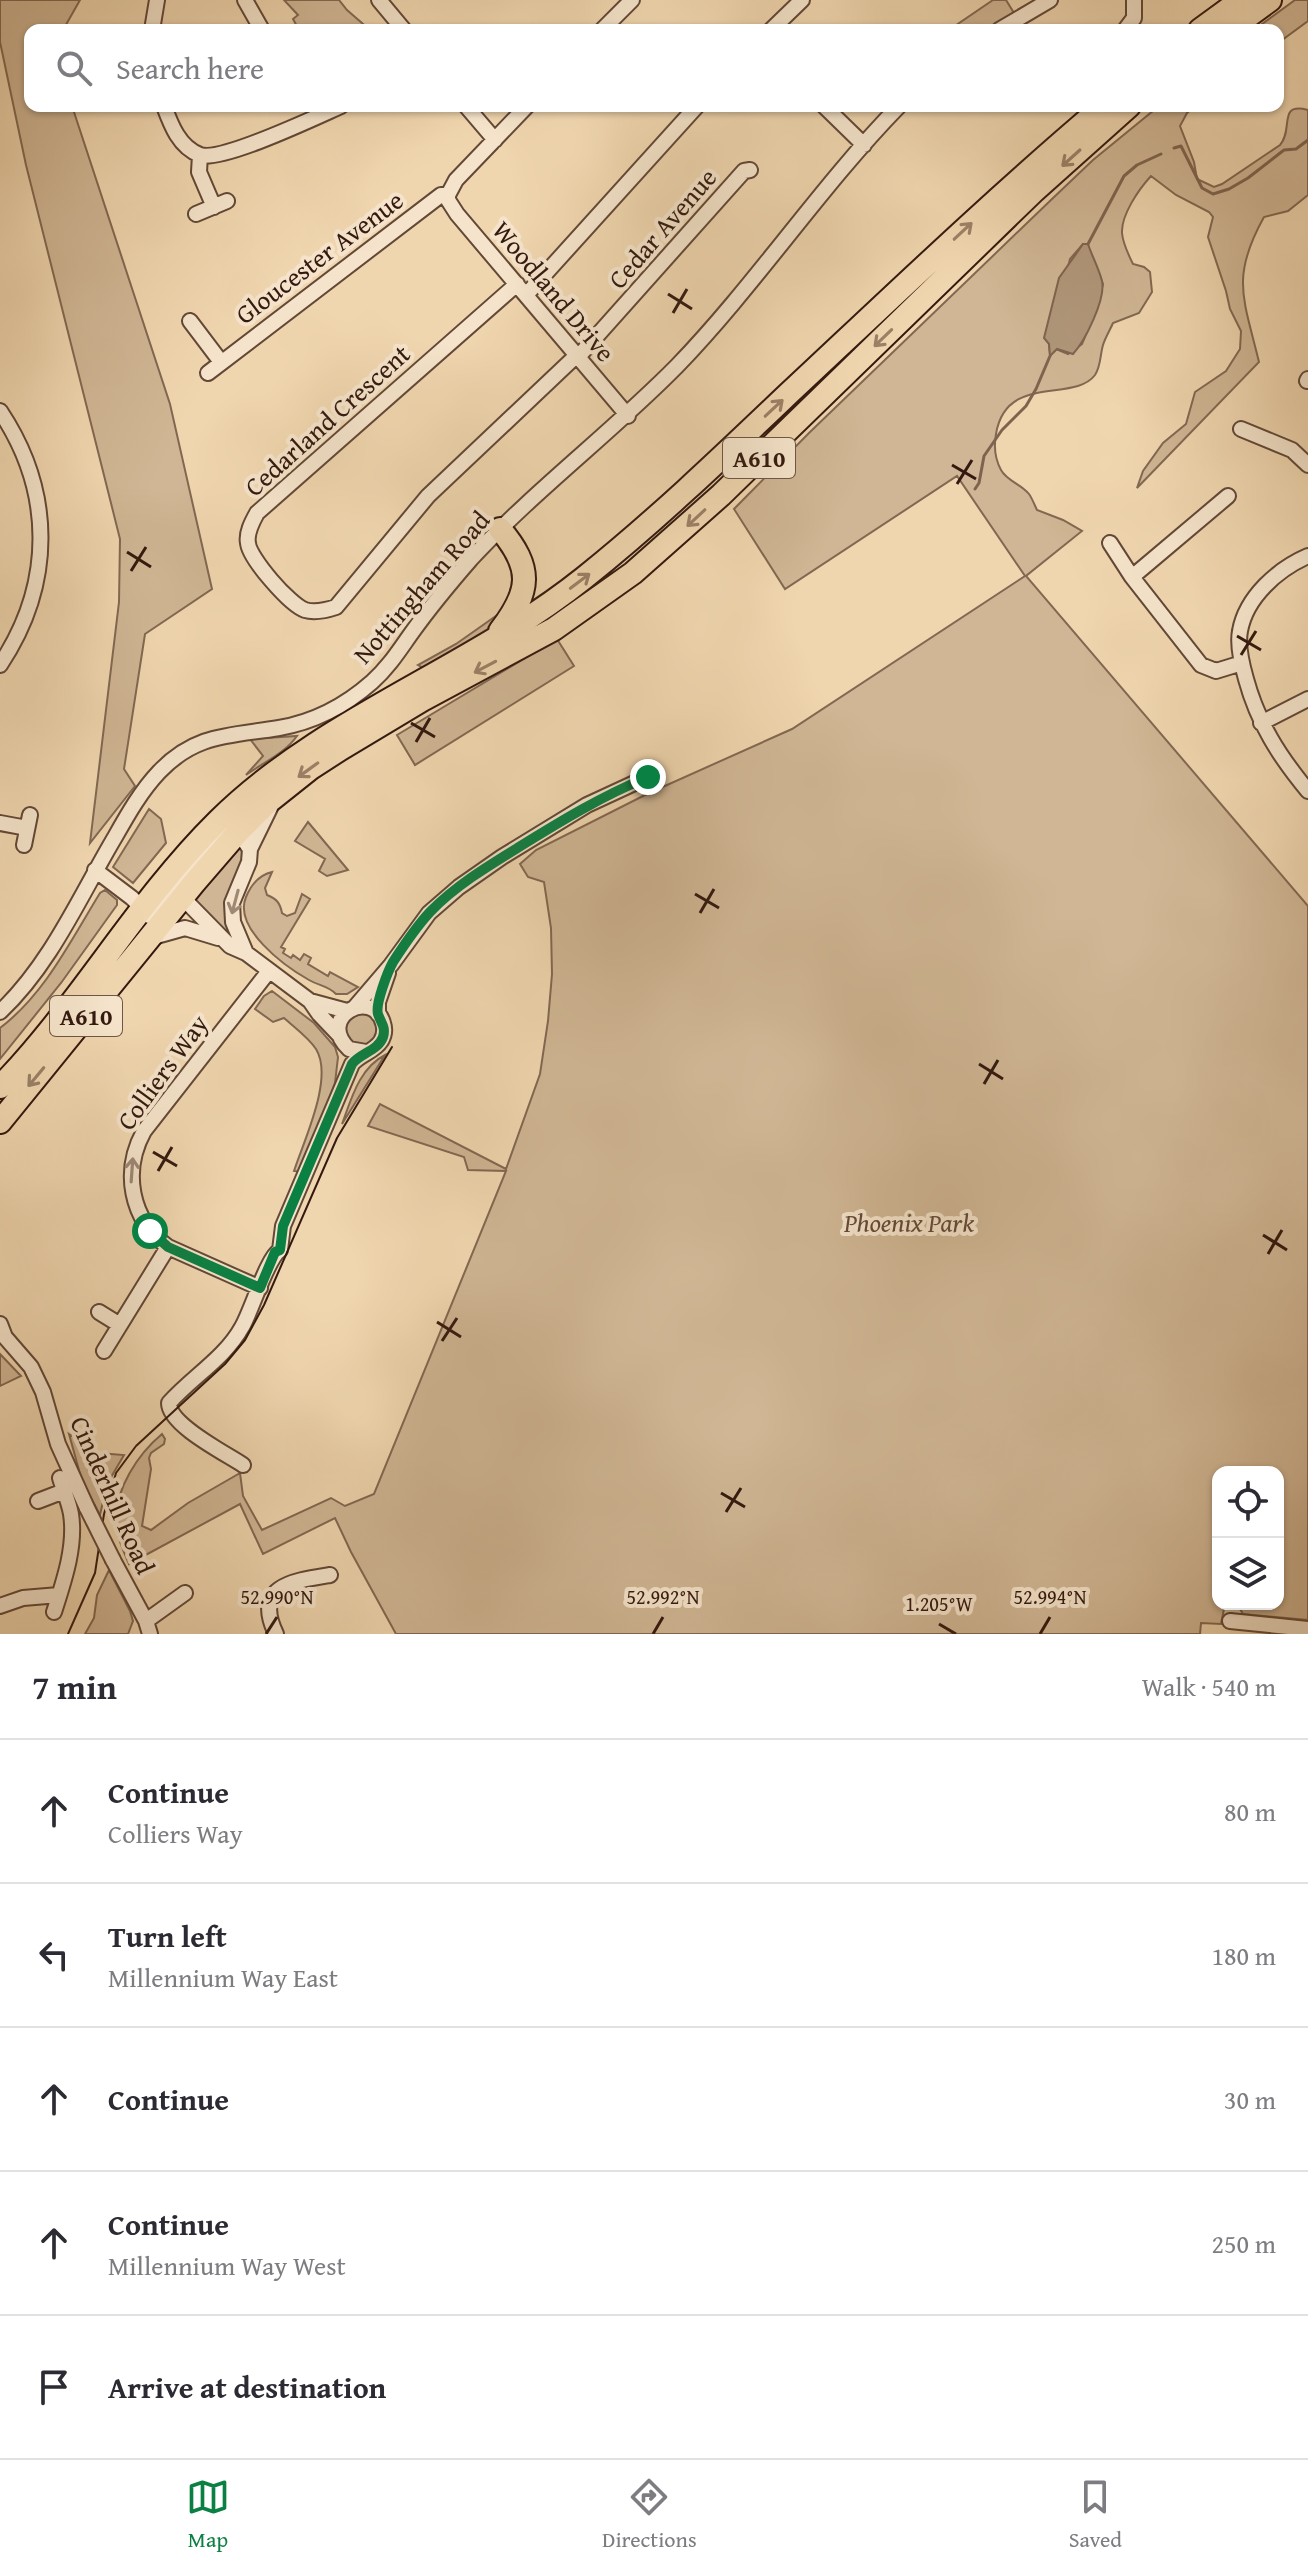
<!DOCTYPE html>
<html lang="en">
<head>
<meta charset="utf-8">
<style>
  body { margin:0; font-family:"Gentium Book Plus",serif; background:#f2f2f3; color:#2b2b33 }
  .controls { position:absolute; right:24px; bottom:24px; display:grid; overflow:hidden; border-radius:16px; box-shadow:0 2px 6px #0004 }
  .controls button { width:72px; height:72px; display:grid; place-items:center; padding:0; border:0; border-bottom:2px solid #e1e1e2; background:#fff; color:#2b2b33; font:40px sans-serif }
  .stop { position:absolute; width:24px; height:24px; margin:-18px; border:6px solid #0b8043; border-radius:50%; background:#fff }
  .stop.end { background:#0b8043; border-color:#fff; box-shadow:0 2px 8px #0008 }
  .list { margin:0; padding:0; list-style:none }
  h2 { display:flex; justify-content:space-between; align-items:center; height:104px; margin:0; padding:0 32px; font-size:34px }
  h2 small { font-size:26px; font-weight:400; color:#7c7c81 }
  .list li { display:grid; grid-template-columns:52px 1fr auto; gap:24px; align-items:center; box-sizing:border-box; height:144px; padding:0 32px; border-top:2px solid #e1e1e2 }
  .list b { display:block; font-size:30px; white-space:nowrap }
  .list p { margin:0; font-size:26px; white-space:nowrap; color:#7c7c81 }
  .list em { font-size:26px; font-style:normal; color:#7c7c81 }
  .icon { flex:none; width:44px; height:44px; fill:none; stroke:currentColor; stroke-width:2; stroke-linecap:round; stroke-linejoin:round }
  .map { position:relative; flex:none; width:1308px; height:1634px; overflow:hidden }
  .search { position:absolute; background:#fff; box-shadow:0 2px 6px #0004; left:24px; right:24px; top:24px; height:88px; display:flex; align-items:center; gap:20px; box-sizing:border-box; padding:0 28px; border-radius:16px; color:#7c7c81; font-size:30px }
  .sheet { height:824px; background:#fff }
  nav { display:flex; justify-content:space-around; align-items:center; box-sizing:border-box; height:112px; border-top:2px solid #e1e1e2; background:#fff; font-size:22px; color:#7c7c81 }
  nav a { display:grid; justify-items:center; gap:4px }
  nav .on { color:#0b8043 }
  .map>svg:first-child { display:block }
</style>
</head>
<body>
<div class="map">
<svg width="1308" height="1634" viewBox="0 0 1308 1634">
  <rect width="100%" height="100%" fill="#f0d6af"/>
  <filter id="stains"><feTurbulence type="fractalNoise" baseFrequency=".0025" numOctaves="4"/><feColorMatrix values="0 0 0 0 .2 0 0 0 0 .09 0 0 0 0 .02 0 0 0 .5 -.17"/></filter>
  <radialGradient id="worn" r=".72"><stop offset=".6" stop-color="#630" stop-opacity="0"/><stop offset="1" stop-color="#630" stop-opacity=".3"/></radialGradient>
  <path fill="#d0b694" stroke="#826852" stroke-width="2" fill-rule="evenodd" d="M 0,0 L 80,0 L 63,30 L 30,30 L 30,106 L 72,106 L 170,404 L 212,589 L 145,634 L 124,769 L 135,786 L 90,843 L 119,602 L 120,539 L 26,165 L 0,42 Z
    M 284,0 L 339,0 L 347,10 L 370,30 L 299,30 L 293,19 L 298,15 Z
    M 993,0 L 1006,0 L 1014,13 L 988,30 L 949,30 Z
    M 1295,0 L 1308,0 L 1308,21 L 1278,43 L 1278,30 L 1254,30 Z
    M 1159,106 L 1195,106 L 1187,113 L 1180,126 L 1194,162 L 1197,179 L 1214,187 L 1222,184 L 1280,145 C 1294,129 1277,102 1308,110 L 1308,195 L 1288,211 L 1264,217 C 1230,278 1244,299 1259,362 L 1137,488 L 1143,471 L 1163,443 L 1186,424 L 1195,392 L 1226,371 L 1240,349 L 1241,331 L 1230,309 L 1226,291 L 1208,237 L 1213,217 L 1209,212 L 1176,195 L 1151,176 C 1139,189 1121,215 1122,233 C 1123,244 1128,254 1133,264 L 1144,267 L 1150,272 L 1152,292 L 1139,313 L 1113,323 C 1110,330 1105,338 1103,345 C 1100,355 1101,366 1095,375 C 1074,403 1006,373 996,434 C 994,445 995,459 1001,470 C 1007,481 1021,484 1029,494 C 1032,498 1035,506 1037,510 L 1063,520 L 1082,531 L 1026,576 L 1308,906 L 1308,1620 L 1243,1614 L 1237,1604 L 1278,1604 L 1278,1472 L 1218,1472 L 1218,1604 L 1225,1604 L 1221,1624 L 1201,1623 L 1200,1634 L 396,1634 L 351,1552 L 335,1518 L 263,1554 L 240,1504 L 129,1564 C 123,1550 117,1537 116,1521 C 115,1489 138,1454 162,1434 L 165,1439 L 164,1444 L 151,1453 L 149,1458 L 151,1469 L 142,1526 L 151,1530 L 188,1503 L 240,1473 L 243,1496 L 262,1530 L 331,1498 L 345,1506 L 374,1494 L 506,1171 L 468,1170 L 464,1157 L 368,1126 L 380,1104 L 506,1169 L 540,1074 L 548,1021 L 552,974 L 551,928 L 544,882 L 528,877 L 520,864 L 536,850 L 647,794 L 792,729 L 1025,576 L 957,476 L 785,589 L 734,509 L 810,432 L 1052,199 L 1093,160 ZM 1083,244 L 1087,244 L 1103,284 L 1095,313 L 1082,344 L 1068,354 L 1056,349 L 1050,355 L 1049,344 L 1070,259 Z
    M 510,606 L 500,623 L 425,669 L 418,665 L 456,644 Z
    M 557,639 L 574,666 L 415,765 L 397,735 Z
    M 297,736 C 284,754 264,762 246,775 L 263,756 L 250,739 Z
    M 149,809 L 161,819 L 166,843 L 133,883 L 113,867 Z
    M 308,822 L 348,870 L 327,876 L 319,871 L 325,859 L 295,841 Z
    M 236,844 L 241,847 L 244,862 L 225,906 L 231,940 L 191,898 Z
    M 272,872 L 265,888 L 267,895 C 277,899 280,903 282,913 L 287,916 L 295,913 L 302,894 L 310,899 L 281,947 L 285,949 L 283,953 L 291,958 L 293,955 L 300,960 L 304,954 L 311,958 L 308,964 L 328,976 L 330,972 L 358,987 L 347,994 L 336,994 C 327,985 319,986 309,980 C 284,966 233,928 246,897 C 251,885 259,875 272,872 Z
    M 105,890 L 117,900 L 117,905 L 61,983 L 0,1059 L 0,1028 C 45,994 71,940 100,893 Z
    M 272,991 L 314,1023 L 335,1047 L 338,1057 L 335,1083 L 302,1172 L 294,1171 C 304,1140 334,1078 316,1049 C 308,1037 295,1028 284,1018 L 273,1022 L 255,1009 L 264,996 Z
    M346 1029a16 16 0 1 1 32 0a16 16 0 1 1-32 0Z
    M 385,1055 L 342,1124 C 351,1100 359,1068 385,1055 Z
    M 0,1354 L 21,1376 L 0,1386 Z
    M 69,1434 L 98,1453 L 124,1455 L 107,1484 L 100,1515 L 82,1481 Z
    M 109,1570 L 130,1611 L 133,1621 L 128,1634 L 85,1634 L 94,1618 L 97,1595 Z"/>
  <path fill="#b09679" stroke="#7e644f" stroke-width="2" d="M 1083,244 L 1088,244 C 1092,256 1099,269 1102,281 C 1106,299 1085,341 1073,354 L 1057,349 L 1050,356 L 1049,344 L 1044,338 L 1059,278 Z"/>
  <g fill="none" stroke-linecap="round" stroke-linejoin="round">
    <path stroke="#7e644f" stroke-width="3" d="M 1174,148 L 1181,146 L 1202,188 L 1213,194 L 1229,189 L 1248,178 L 1284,150 L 1296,149 L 1308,140
      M 1088,244 L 1124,176 L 1137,165 L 1161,154
      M 975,489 L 979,483 L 984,456 L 1002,430 L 1026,406 L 1036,389 L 1050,356"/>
    <defs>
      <path id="minor" d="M 245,0 L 262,30
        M 379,0 L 404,30
        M 152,30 L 157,0
        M 602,30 L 632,0
        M 771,30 L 802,0
        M 999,30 L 1050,0
        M 1125,30 L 1134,18 L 1134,0
        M 164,106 C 171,125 179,147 200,155 C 222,162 316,117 341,106
        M 466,106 L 495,140
        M 824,106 L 864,145
        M 200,155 L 199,172 L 214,207
        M 448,195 L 448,200 L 457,214 L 628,416
        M 448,195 L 456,180 L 527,106
        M 196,214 L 227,201
        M 517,284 L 257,513 C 252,522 246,533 248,543 C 249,558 290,605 305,610 C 315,613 327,610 336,607 L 428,496 L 577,355
        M 526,295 L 697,106
        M 190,321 L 221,362
        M 578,357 L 744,171 L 750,170
        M 208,373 L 441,195 L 448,195
        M 1307,381 L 1308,379
        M 0,411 C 54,492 54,584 0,665
        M 1241,429 L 1292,450 L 1308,465
        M 1110,543 L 1132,577 L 1201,665 L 1216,671 L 1242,663
        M 1308,556 C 1278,569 1246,597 1240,631 C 1237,646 1242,665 1246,679 C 1258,723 1279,756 1308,791
        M 1132,577 L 1228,496
        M 1261,723 L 1308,699
        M 0,823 L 27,828
        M 24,845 L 30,815
        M 95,870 L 132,898 L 147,913
        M 179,894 L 230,946 L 246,953 L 310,1001 L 319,1014 L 339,1035
        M 149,916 L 221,834 L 228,831 L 238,832 L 250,849
        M 153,937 L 185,928 L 218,938
        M 246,953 L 233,922 L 232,903 L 249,862 L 250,849 L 270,808
        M 310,1001 L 347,1011
        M 355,1007 L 391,965 L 429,913 L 459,887 L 502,857 L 587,805 L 654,774
        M 0,1012 C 51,964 80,896 115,837 C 128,814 141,791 159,772 C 196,733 231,736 279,728 C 314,722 346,705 372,682 C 389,667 400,649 413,631 C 431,606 451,582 471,559 C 535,490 611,433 677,366 C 756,284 820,187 899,106
        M 378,1014 L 378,1002 L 388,973
        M 260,1288 L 168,1247 C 130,1219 122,1171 144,1131 L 269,971
        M 99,1312 L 120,1325
        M 0,1324 L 5,1337 L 31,1367 L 43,1392 L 58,1444 L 87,1508
        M 104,1351 L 168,1247
        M 243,1465 C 225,1453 169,1425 169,1403 C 192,1377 225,1358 242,1327 C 252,1310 267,1258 280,1250 L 283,1226 L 352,1064 C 360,1054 374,1052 381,1041 C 384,1036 385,1029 383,1023 C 373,987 315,1017 349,1049 L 366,1052
        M 38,1501 L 64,1491
        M 113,1560 L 146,1621 L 150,1634
        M 0,1606 L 23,1598 L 59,1595
        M 54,1612 C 64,1581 76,1546 71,1514 C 69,1502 63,1489 60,1478
        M 146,1621 L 185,1593
        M 1230,1621 L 1308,1629
        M 276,1634 C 253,1586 292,1581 330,1575"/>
      <path id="highway" d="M 1200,30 L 1241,0
        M 1229,30 L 1270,0
        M 500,631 C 531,591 533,568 500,529
        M 0,1087 C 80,1005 136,902 218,821 C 323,717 469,670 584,578 C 654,522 719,460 784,398 C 890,299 994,199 1104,106
        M 0,1122 L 194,883 L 238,832 L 267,803 L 311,768 L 342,748 L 422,700 L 554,629 L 633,573 L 721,495 L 1034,191 L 1129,106"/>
    </defs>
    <use href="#minor" stroke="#624837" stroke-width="18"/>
    <use href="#highway" stroke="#33190f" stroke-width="26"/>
    <use href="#minor" stroke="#f5e4cb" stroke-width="14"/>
    <use href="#highway" stroke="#f0d6af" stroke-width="22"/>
    <path stroke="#33190f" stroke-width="2" d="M 68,1634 L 95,1573 L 104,1514 L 116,1473 L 136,1446 L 225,1364 L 245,1340 L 264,1305 L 337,1138 L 392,1047"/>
    <defs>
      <path id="minor-bridge" d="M 87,1508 L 113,1560"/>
    </defs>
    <use href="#minor-bridge" stroke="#624837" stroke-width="18" stroke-linecap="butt"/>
    <use href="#minor-bridge" stroke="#f5e4cb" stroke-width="14"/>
  </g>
  <defs><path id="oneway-shaft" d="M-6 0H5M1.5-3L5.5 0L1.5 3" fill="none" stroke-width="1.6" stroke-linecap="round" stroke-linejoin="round" transform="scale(2)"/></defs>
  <g stroke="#9b8167">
    <use href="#oneway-shaft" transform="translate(1071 158) rotate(138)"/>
    <use href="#oneway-shaft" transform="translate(963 231) rotate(-43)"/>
    <use href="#oneway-shaft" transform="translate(883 338) rotate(136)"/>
    <use href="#oneway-shaft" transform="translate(774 408) rotate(-43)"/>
    <use href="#oneway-shaft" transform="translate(696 518) rotate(137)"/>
    <use href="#oneway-shaft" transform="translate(580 581) rotate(-37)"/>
    <use href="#oneway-shaft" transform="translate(485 667) rotate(152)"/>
    <use href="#oneway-shaft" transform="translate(308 770) rotate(144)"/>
    <use href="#oneway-shaft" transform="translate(36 1077) rotate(130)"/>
  </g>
  <g stroke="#9e8976">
    <use href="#oneway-shaft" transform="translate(235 902) rotate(105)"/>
    <use href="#oneway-shaft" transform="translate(132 1170) rotate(-86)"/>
  </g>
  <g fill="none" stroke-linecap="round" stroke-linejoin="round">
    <path stroke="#0b8043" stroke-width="10" d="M 150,1231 L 168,1247 L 260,1288 L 275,1252 L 280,1250 L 283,1226 L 352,1064 C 360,1053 378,1051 383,1037 C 386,1027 381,1023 378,1014 C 375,1004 388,971 393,962 C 404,945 416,927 430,912 C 455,886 488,866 519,847 C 561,821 602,796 648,777"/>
  </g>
  <path fill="none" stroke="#33190f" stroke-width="3" d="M 668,294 L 692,309M 673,313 L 687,289M 952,465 L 976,479M 957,484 L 972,460M 127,552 L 151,567M 131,571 L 146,547M 1237,636 L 1261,650M 1241,655 L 1256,631M 411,723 L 435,737M 416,742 L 430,718M 695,894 L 719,908M 700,913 L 714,889M 979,1064 L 1003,1079M 984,1084 L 998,1060M 153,1152 L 177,1166M 158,1171 L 172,1147M 1263,1235 L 1287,1250M 1268,1254 L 1282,1230M 437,1322 L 461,1337M 442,1341 L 457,1318M 721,1493 L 745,1507M 726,1512 L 741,1488M 939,1624 L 956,1634M 266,1634 L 277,1617M 653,1634 L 663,1617M 1040,1634 L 1050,1617"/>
  <g text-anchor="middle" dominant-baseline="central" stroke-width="8" stroke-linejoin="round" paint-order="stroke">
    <g fill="#f5e4cb" stroke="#6d5647" stroke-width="2">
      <rect x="723" y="438" width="72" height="40" rx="6"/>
      <rect x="50" y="996" width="72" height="40" rx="6"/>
    </g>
    <g font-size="24" font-weight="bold" fill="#33190f">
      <text x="759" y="458">A610</text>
      <text x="86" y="1016">A610</text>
    </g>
    <g font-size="26" fill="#33190f" stroke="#f5e4cb">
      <text transform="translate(662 228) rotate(-49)">Cedar Avenue</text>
      <text transform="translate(319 257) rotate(-37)">Gloucester Avenue</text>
      <text transform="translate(554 291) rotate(50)">Woodland Drive</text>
      <text transform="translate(327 420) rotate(-42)">Cedarland Crescent</text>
      <text transform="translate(421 587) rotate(-49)">Nottingham Road</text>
      <text transform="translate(162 1072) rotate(-54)">Colliers Way</text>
      <text transform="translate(113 1495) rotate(66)">Cinderhill Road</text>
    </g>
    <g font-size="26" font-style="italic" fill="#624837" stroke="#f5e4cb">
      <text x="909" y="1222">Phoenix Park</text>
    </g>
  </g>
  <g font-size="20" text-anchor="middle" fill="#33190f" stroke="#f5e4cb" stroke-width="8" stroke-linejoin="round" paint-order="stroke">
    <text x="277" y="1604">52.990°N</text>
    <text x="663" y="1604">52.992°N</text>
    <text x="1050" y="1604">52.994°N</text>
    <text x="939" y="1611">1.205°W</text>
  </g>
  <rect width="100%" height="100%" filter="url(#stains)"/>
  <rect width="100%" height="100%" fill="url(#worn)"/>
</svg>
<div class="controls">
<button><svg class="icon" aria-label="locate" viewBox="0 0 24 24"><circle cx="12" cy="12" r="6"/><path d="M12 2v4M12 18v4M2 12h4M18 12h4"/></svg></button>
<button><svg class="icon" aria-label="layers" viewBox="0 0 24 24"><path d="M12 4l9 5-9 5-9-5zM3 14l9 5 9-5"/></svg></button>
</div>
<div class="stop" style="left:150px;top:1231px"></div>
<div class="stop end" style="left:648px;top:777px"></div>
<div class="search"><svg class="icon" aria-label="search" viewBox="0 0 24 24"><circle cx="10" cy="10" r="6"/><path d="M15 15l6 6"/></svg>Search here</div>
</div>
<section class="sheet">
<h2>7 min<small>Walk · 540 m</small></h2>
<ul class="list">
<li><svg class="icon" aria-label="ahead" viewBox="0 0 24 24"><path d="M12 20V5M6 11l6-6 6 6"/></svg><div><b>Continue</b><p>Colliers Way</p></div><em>80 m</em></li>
<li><svg class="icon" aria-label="left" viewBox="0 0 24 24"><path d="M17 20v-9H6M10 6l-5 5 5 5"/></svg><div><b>Turn left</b><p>Millennium Way East</p></div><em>180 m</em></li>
<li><svg class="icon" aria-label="ahead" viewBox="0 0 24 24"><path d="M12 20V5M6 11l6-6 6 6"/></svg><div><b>Continue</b></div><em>30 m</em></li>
<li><svg class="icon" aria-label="ahead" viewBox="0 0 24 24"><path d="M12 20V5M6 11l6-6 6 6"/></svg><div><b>Continue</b><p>Millennium Way West</p></div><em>250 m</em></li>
<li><svg class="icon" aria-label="arrive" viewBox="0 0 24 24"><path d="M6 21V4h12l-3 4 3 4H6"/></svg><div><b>Arrive at destination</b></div></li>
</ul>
</section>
<nav>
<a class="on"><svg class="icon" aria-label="map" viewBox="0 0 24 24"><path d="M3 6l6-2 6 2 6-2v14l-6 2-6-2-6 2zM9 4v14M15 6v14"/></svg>Map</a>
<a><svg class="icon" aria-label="directions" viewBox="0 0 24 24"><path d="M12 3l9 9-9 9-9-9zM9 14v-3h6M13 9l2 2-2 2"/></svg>Directions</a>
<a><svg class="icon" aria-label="saved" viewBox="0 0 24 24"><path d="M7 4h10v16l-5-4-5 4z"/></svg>Saved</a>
</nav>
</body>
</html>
